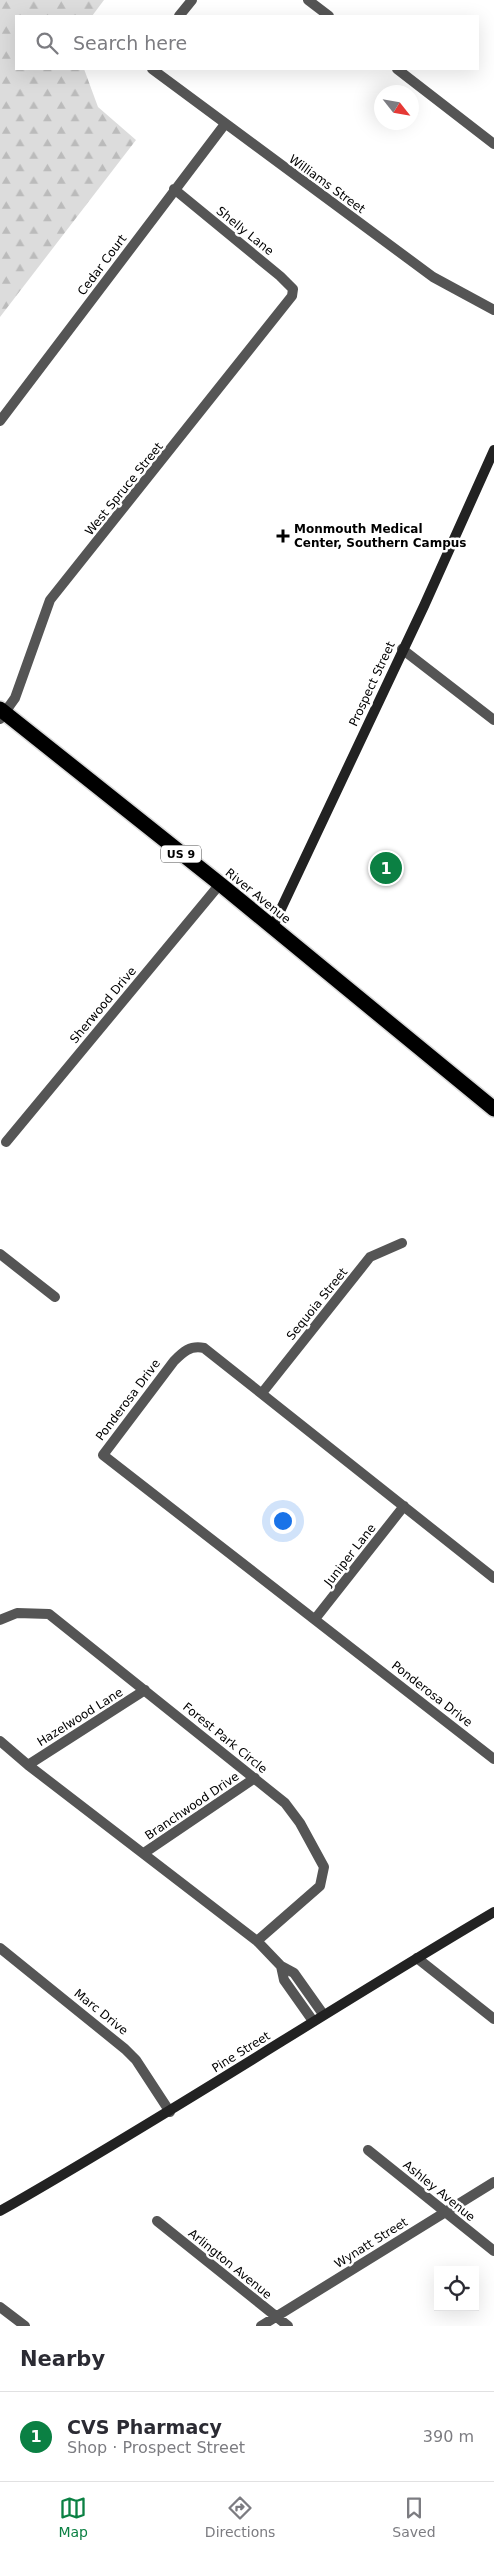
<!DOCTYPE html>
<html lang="en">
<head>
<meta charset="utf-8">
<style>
  body { margin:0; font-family:"DejaVu Sans",sans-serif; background:#f7f7f7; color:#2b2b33 }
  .controls { position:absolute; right:15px; bottom:15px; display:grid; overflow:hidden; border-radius:0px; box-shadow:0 5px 20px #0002 }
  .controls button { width:45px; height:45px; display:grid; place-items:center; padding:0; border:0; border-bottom:1px solid #e1e1e2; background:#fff; color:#2b2b33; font:25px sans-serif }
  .compass { position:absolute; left:374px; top:85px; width:45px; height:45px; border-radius:50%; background:#fff; box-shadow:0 5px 20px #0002; rotate:121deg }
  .you { position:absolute; left:282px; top:1520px; width:18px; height:18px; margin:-12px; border:4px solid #fff; border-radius:50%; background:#1a73e8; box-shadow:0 0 0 8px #1a73e833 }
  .badge { display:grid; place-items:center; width:32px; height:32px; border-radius:50%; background:#0b8043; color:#fff; font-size:16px; font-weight:700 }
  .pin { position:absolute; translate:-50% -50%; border:2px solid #fff; box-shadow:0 1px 5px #0006 }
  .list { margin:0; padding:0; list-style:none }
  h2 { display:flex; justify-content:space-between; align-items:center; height:65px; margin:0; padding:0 20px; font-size:21px }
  h2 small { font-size:16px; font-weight:400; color:#7c7c81 }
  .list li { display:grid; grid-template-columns:32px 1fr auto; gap:15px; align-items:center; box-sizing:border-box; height:90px; padding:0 20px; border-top:1px solid #e1e1e2 }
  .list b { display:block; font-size:19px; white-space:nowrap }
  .list p { margin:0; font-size:16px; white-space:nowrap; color:#7c7c81 }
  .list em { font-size:16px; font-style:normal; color:#7c7c81 }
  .icon { flex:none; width:28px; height:28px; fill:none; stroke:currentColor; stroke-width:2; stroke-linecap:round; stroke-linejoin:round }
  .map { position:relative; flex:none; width:494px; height:2326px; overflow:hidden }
  .search { position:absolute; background:#fff; box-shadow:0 5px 20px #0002; left:15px; right:15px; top:15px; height:55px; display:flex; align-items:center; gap:12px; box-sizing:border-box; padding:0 18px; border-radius:0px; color:#7c7c81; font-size:19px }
  .sheet { height:155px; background:#fff }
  nav { display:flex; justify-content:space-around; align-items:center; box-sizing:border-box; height:70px; border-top:1px solid #e1e1e2; background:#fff; font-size:14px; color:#7c7c81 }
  nav a { display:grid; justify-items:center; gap:2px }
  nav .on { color:#0b8043 }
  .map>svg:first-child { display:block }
</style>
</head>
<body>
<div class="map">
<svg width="494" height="2326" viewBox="0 0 494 2326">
  <defs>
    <pattern id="forest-firs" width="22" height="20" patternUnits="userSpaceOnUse" patternTransform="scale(1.25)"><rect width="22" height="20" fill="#dcdcdc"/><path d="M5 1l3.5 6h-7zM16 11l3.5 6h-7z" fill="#bbb"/></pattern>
  </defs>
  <rect width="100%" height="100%" fill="#fff"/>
  <path fill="url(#forest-firs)" d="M 0,0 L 104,0 L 92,16 L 16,16 L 16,69 L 84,69 L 98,107 L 136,140 L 0,317 Z"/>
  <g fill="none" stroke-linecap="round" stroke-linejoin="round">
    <defs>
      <path id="highway" d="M 0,709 L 220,884 L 494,1109"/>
    </defs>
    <use href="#highway" stroke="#dbdbdb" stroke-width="18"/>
    <path stroke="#555" stroke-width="10" d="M 308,0 L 329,16
      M 179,16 L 192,0
      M 152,69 L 433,277 L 494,310
      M 397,69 L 494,144
      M 0,421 L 225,124
      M 402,649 L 494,720
      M 0,719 L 15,698 L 50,600 L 292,296 L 293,289 L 280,276 L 174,189
      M 6,1142 L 220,884
      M 0,1254 L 55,1297
      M 262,1393 L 370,1257 L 402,1243
      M 494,1578 L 204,1348 C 190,1345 183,1352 174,1361 L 103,1455 L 494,1759
      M 315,1619 L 404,1506
      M 0,1620 L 17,1613 L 49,1614 L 285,1803 L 300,1823 L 324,1867 L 320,1886 L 257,1941
      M 0,1741 L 28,1765 L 257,1941 L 281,1966 L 294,1973 L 323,2014
      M 28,1765 L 145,1690
      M 144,1853 L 255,1778
      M 0,1948 L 125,2049 L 136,2060 L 170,2112
      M 417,1958 L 494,2019
      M 281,1966 L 284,1980 L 313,2021
      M 368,2150 L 494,2251
      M 157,2221 L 288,2326
      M 0,2307 L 25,2326
      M 261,2326 L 494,2182"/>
    <path stroke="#222" stroke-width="10" d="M 272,928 L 424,606 L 494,450
      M 0,2211 C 167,2116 328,2010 494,1912"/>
    <use href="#highway" stroke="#000" stroke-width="15"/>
  </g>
  <path fill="#000" stroke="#fff" stroke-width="2" d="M280.5 528.5h5v5h5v5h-5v5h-5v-5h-5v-5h5z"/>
  <g text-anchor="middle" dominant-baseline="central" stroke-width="5" stroke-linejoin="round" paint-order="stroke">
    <rect fill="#fff" stroke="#4c4c4c" stroke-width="1" x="161" y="845.5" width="40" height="17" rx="4"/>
    <g font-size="11" font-weight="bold" fill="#000">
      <text x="181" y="854">US 9</text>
    </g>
    <g font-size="12" fill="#000" stroke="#fff">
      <text transform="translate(327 184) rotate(36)">Williams Street</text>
      <text transform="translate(245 231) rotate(39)">Shelly Lane</text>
      <text transform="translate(102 265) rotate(-53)">Cedar Court</text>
      <text transform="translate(124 489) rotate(-51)">West Spruce Street</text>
      <text transform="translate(372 684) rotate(-65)">Prospect Street</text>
      <text transform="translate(258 896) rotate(39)">River Avenue</text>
      <text transform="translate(103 1005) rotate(-50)">Sherwood Drive</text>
      <text transform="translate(317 1304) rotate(-51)">Sequoia Street</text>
      <text transform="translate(128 1400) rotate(-53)">Ponderosa Drive</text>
      <text transform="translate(350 1555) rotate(-52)">Juniper Lane</text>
      <text transform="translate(432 1694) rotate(38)">Ponderosa Drive</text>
      <text transform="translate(80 1717) rotate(-32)">Hazelwood Lane</text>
      <text transform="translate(225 1738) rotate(39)">Forest Park Circle</text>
      <text transform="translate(192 1806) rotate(-34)">Branchwood Drive</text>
      <text transform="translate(101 2012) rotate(39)">Marc Drive</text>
      <text transform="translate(241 2052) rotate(-32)">Pine Street</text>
      <text transform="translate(439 2191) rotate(39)">Ashley Avenue</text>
      <text transform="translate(371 2243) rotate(-32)">Wynatt Street</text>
      <text transform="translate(230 2264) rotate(39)">Arlington Avenue</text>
    </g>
    <g font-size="12" font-weight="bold" fill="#000" stroke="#fff" text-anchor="start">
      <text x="294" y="529">Monmouth Medical<tspan x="294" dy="14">Center, Southern Campus</tspan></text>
    </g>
  </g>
</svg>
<div class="controls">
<button><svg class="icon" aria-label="locate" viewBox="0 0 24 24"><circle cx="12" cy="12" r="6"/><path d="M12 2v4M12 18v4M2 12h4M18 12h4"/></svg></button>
</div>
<svg class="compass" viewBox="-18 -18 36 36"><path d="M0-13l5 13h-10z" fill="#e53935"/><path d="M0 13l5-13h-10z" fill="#7c7c81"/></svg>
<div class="you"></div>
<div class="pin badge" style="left:386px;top:868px">1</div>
<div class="search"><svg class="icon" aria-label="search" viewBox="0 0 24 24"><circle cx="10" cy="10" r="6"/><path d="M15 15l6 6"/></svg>Search here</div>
</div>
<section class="sheet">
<h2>Nearby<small></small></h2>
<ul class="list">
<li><span class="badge">1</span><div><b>CVS Pharmacy</b><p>Shop · Prospect Street</p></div><em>390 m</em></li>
</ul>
</section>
<nav>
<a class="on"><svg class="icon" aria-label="map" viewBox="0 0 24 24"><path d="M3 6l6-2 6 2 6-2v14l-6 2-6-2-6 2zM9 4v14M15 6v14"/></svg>Map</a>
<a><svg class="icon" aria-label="directions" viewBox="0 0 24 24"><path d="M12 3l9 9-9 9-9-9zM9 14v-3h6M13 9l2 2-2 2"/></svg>Directions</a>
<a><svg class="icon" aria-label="saved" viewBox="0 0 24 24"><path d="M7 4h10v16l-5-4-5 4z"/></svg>Saved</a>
</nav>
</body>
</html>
